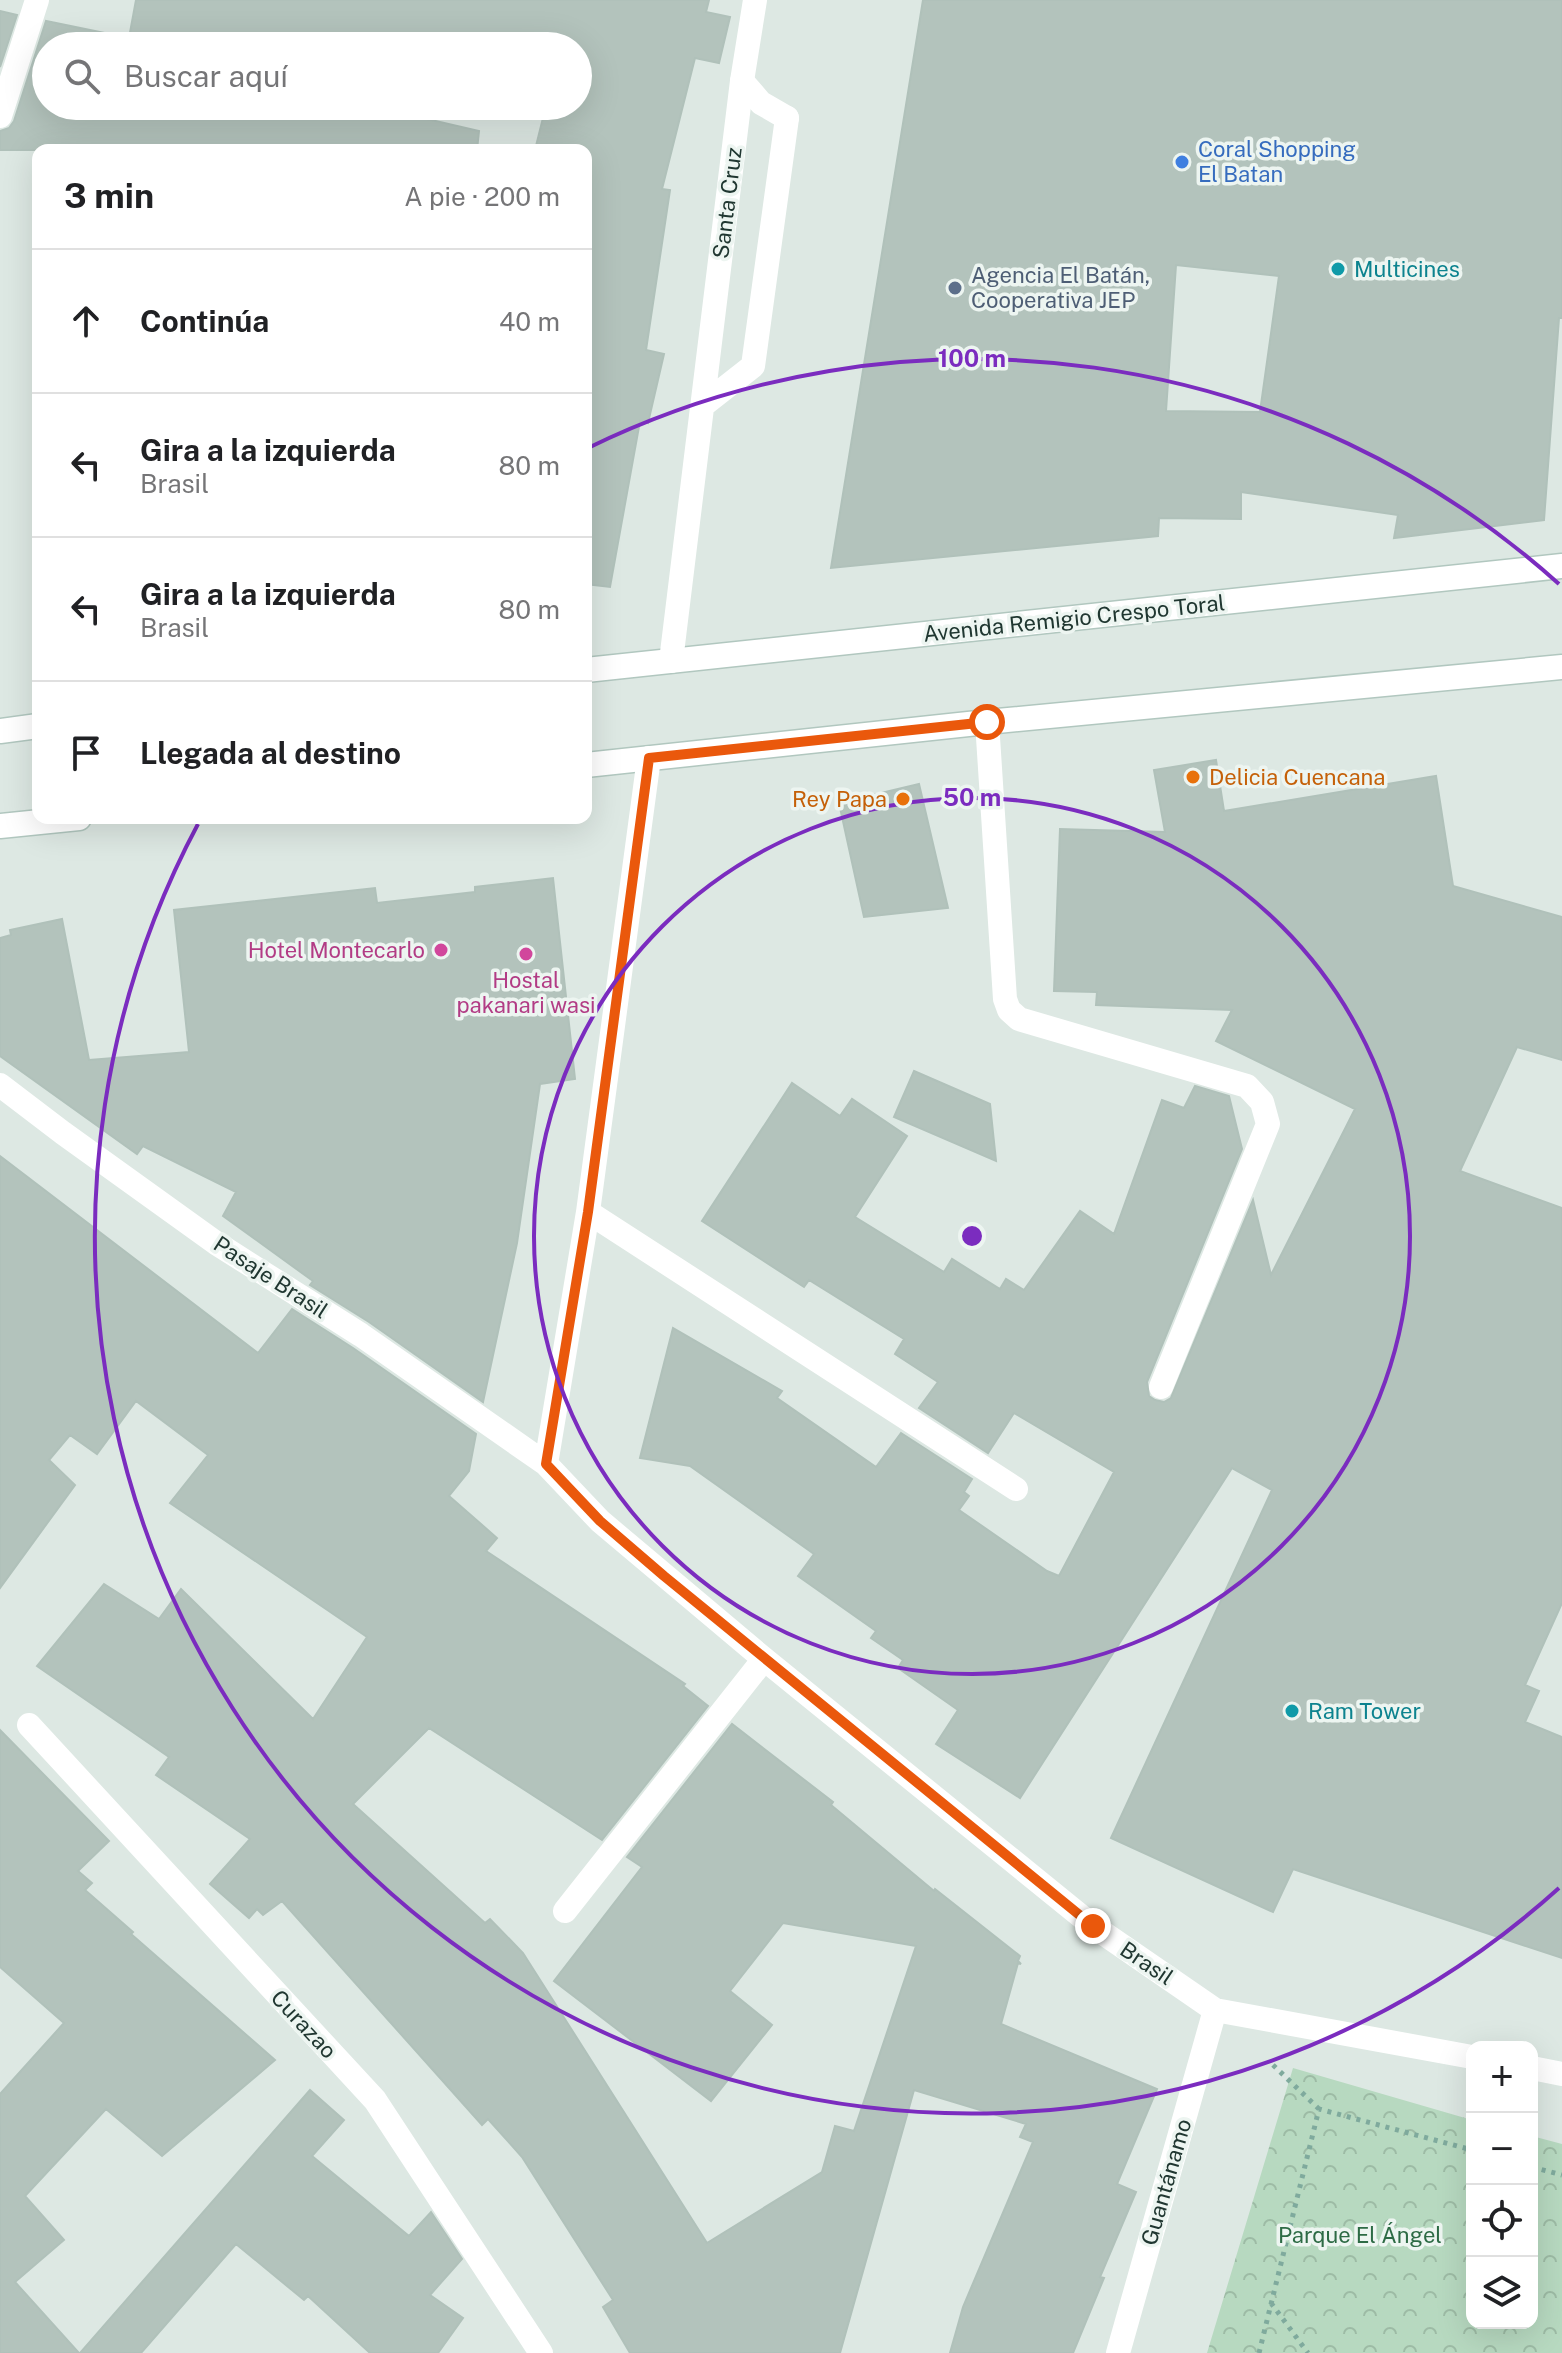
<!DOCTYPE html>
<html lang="es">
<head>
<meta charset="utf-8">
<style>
  body { margin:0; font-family:"Public Sans",sans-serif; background:#f6f6f6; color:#202124 }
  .controls { position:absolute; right:24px; bottom:24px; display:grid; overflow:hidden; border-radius:16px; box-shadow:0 8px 32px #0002 }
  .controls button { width:72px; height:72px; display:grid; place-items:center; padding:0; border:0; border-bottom:2px solid #e0e0e0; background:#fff; color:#202124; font:40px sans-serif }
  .stop { position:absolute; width:24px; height:24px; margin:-18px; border:6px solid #ea580c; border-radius:50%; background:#fff }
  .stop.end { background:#ea580c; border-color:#fff; box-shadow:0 2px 8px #0008 }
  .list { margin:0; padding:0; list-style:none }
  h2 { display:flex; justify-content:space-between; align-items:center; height:104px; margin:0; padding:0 32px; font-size:34px }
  h2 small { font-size:26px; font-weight:400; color:#757577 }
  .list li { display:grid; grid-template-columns:52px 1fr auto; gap:24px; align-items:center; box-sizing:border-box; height:144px; padding:0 32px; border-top:2px solid #e0e0e0 }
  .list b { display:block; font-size:30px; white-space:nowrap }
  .list p { margin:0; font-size:26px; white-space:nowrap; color:#757577 }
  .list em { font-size:26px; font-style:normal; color:#757577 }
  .icon { flex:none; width:44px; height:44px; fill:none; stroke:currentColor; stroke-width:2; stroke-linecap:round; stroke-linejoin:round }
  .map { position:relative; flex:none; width:1562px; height:2353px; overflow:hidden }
  .search { position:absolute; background:#fff; box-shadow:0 8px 32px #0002; left:32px; top:32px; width:560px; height:88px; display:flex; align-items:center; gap:20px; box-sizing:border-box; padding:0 28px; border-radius:44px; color:#757577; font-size:30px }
  .panel { position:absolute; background:#fff; box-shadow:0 8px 32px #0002; left:32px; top:144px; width:560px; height:680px; border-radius:16px }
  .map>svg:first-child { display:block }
</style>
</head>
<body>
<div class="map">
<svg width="1562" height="2353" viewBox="0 0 1562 2353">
  <defs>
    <pattern id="forest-crowns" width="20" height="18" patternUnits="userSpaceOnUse" patternTransform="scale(2)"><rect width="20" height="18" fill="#b7d9c0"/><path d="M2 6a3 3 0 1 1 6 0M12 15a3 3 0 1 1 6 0" fill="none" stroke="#9dbba5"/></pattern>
  </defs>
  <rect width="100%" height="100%" fill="#dde8e3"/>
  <path fill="url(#forest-crowns)" d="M 1293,2068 L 1472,2120 L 1472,2323 L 1532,2323 L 1532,2136 L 1562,2144 L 1562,2353 L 1207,2353 Z"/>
  <path fill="#b3c3bc" stroke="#b0c1ba" stroke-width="2" fill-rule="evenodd" d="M 136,0 L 709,0 L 706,12 L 730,17 L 719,63 L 695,58 L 662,189 L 670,190 L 646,350 L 664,354 L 648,423 L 640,421 L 610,587 L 586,584 L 586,150 L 535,150 L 546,106 L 578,106 L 578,46 L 46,46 L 46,106 L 371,106 L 479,131 L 477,150 L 0,150 L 0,131 L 9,128 L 14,121 L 46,21 L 129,38 Z
    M 923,0 L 1562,0 L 1562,318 L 1559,318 L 1544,520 L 1394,538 L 1398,515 L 1241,492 L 1241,519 L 1159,518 L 1158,536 L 831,568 ZM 1176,265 L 1279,276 L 1260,412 L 1166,411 Z
    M 0,11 L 17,15 L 0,67 Z
    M 1216,760 L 1224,811 L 1436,776 L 1453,886 L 1562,917 L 1562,1060 L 1517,1047 L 1460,1171 L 1562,1208 L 1562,1603 L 1525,1685 L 1539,1691 L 1525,1722 L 1562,1737 L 1562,1958 L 1293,1869 L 1273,1912 L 1111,1838 L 1272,1490 L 1232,1468 L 1020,1798 L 936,1744 L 958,1710 L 898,1668 L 903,1660 L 871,1638 L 876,1631 L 798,1576 L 814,1554 L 690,1466 L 640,1458 L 673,1328 L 782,1391 L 777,1398 L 876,1467 L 901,1433 L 972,1479 L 964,1492 L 969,1496 L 959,1510 L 1047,1571 L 1059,1576 L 1114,1472 L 1014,1413 L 988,1453 L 919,1408 L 938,1382 L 895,1354 L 904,1339 L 809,1280 L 804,1287 L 702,1221 L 792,1083 L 840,1116 L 852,1099 L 907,1136 L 855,1217 L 944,1272 L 952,1259 L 1000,1289 L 1006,1279 L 1024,1290 L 1080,1211 L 1114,1234 L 1162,1100 L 1184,1108 L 1195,1086 L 1229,1096 L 1242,1149 L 1147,1382 L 1149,1396 L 1155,1400 L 1164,1402 L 1171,1398 L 1253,1200 L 1271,1275 L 1355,1109 L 1216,1041 L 1232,1010 L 1096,1005 L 1097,992 L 1054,991 L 1060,829 L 1165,832 L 1154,770 Z
    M 919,784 L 948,908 L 864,917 L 839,803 Z
    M 553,878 L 575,1079 L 540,1084 L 517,1243 L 483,1402 L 369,1322 L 310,1285 L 313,1281 L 223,1216 L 236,1192 L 143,1146 L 137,1154 L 0,1056 L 0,938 L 11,935 L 10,930 L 62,919 L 89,1060 L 189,1052 L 174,910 L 375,888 L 377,903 L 475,892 L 475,887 Z
    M 914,1071 L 990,1104 L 996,1161 L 894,1117 Z
    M 0,1156 L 258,1353 L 292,1309 L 353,1348 L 476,1434 L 469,1471 L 449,1496 L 497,1538 L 486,1551 L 685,1684 L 683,1686 L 708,1706 L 602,1840 L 429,1728 L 353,1804 L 485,1923 L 490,1919 L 523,1953 L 707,2243 L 822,2172 L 835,2126 L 854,2131 L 916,1946 L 783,1923 L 730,1991 L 772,2025 L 711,2101 L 554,1981 L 642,1867 L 627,1857 L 732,1724 L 833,1802 L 831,1805 L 934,1891 L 935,1889 L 1020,1956 L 1018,1961 L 1021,1964 L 1018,1963 L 1001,2024 L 1157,2089 L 1117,2184 L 1136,2192 L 1100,2277 L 1104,2278 L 1073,2353 L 950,2353 L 963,2307 L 1033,2142 L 1020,2137 L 1026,2124 L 914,2090 L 840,2353 L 630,2353 L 603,2307 L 613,2300 L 522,2157 L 488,2119 L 482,2125 L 282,1901 L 263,1915 L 257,1909 L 249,1918 L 210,1884 L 250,1839 L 156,1775 L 169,1757 L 37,1666 L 104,1584 L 159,1619 L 181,1589 L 313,1719 L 367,1637 L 170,1503 L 208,1455 L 136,1401 L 97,1454 L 70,1435 L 49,1460 L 75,1485 L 0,1588 Z
    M 0,1730 L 109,1841 L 78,1871 L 92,1883 L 85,1890 L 133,1932 L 131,1934 L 275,2060 L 162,2156 L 106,2109 L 25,2196 L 64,2240 L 15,2282 L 79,2353 L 0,2353 L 0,2094 L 64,2023 L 0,1967 Z
    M 310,2090 L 344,2120 L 312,2156 L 409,2236 L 431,2212 L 462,2259 L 430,2295 L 463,2318 L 438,2353 L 370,2353 L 308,2296 L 304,2300 L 236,2244 L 141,2353 L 80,2353 Z"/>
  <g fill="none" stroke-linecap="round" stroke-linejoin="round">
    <defs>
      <path id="secondary" d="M 586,670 L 1562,566
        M 0,731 L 38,726
        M 586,765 L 987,722 L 1562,667
        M 0,826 L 79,818"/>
    </defs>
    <use href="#secondary" stroke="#b1c7bf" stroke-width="27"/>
    <path stroke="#7faa9d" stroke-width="5" stroke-dasharray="4 6" stroke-linecap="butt" d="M 1273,2065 L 1319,2109
      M 1532,2167 L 1562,2175
      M 1271,2303 L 1308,2353
      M 1259,2353 L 1319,2109 L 1472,2150"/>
    <path stroke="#fff" stroke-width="24" d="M 742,81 L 761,103 L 787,118"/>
    <path stroke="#fff" stroke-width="24" d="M 0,116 L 37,0
      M 702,406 L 753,366 L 787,118
      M 671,661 L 742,81 L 755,0
      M 987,722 L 1005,999 L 1009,1010 L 1019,1019 L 1247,1086 L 1262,1102 L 1268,1124 L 1161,1387
      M 649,758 L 588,1212 L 546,1464 L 600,1521 L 764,1659 L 1093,1926 L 1215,2010 L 1472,2057
      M 0,1085 L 63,1133 L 216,1243 L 361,1335 L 546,1464
      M 588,1212 L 1016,1489
      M 29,1725 L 375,2100 L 541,2353
      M 565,1911 L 764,1659
      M 1532,2068 L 1562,2074
      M 1118,2353 L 1215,2010"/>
    <use href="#secondary" stroke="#fff" stroke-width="24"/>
  </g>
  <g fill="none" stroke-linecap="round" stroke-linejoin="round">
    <path stroke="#ea580c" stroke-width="10" d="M 987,722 L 649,758 L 588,1212 L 546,1464 L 600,1521 L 664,1576 L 1093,1926"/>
  </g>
  <g fill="none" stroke="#7b2cbf" stroke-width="4">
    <circle cx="972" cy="1236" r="438"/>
    <path d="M1559 1888A877 877 0 0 1 198 824M588 448A877 877 0 0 1 1559 584"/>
  </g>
  <circle fill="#3f7fe0" stroke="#edf5f1" stroke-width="3" cx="1182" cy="162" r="8"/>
  <g fill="#0f9aa8" stroke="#edf5f1" stroke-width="3">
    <circle cx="1338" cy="269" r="8"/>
    <circle cx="1292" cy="1711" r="8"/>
  </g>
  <circle fill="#5c6f8a" stroke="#edf5f1" stroke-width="3" cx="955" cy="288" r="8"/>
  <g fill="#e8710a" stroke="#edf5f1" stroke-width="3">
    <circle cx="1193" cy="777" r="8"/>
    <circle cx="903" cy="799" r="8"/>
  </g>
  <g fill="#d1479c" stroke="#edf5f1" stroke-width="3">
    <circle cx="441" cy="950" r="8"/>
    <circle cx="526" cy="954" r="8"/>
  </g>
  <g text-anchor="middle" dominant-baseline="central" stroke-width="7" stroke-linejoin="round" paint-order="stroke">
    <g font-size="22" fill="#366cbe" stroke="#edf5f1" text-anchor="start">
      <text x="1198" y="149">Coral Shopping<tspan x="1198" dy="25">El Batan</tspan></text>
    </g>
    <g font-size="22" fill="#203731" stroke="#edf5f1">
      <text transform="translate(727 203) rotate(-83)">Santa Cruz</text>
      <text transform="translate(1074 618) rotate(-6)">Avenida Remigio Crespo Toral</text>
      <text transform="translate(271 1277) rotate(33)">Pasaje Brasil</text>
      <text transform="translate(1147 1963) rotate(34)">Brasil</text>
      <text transform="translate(304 2024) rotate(47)">Curazao</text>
      <text transform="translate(1166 2182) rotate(-74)">Guantánamo</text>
    </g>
    <g font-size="22" fill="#0d838f" stroke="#edf5f1" text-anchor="start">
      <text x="1354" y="269">Multicines</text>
      <text x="1308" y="1711">Ram Tower</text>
    </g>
    <g font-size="22" fill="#4e5e75" stroke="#edf5f1" text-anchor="start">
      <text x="971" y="275">Agencia El Batán,<tspan x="971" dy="25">Cooperativa JEP</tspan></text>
    </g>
    <g font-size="22" fill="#c56008" stroke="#edf5f1" text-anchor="start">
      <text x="1209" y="777">Delicia Cuencana</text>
      <text x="887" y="799" text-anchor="end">Rey Papa</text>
    </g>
    <g font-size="22" fill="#b23c85" stroke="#edf5f1" text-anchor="end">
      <text x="425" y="950">Hotel Montecarlo</text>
      <text x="526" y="980" text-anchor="middle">Hostal<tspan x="526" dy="25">pakanari wasi</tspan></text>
    </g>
    <g font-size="22" fill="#2d6b45" stroke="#edf5f1">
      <text x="1360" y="2235">Parque El Ángel</text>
    </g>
  </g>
  <circle cx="972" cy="1236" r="12" fill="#7b2cbf" stroke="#edf5f1" stroke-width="4"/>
  <g font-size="24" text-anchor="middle" font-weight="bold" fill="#7b2cbf" stroke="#edf5f1" stroke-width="7" stroke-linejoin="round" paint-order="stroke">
    <text x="972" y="367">100 m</text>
    <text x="972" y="806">50 m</text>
  </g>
</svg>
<div class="controls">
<button>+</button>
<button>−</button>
<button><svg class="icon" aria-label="locate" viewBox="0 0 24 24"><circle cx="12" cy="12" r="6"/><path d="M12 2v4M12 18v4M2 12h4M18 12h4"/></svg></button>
<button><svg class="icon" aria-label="layers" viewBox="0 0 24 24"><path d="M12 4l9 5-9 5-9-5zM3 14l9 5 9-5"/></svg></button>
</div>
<div class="stop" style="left:987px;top:722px"></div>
<div class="stop end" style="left:1093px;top:1926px"></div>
<div class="search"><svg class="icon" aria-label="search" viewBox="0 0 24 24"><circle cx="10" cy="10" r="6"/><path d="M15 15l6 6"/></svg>Buscar aquí</div>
<section class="panel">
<h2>3 min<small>A pie · 200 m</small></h2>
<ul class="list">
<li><svg class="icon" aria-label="ahead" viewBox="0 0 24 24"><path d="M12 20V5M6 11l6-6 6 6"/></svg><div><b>Continúa</b></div><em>40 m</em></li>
<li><svg class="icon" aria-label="left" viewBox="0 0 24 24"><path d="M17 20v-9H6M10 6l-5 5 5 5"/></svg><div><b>Gira a la izquierda</b><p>Brasil</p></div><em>80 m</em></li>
<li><svg class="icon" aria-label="left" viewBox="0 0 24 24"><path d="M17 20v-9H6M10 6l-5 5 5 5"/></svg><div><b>Gira a la izquierda</b><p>Brasil</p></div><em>80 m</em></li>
<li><svg class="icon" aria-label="arrive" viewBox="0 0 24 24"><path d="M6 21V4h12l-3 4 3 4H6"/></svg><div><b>Llegada al destino</b></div></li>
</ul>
</section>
</div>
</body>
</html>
